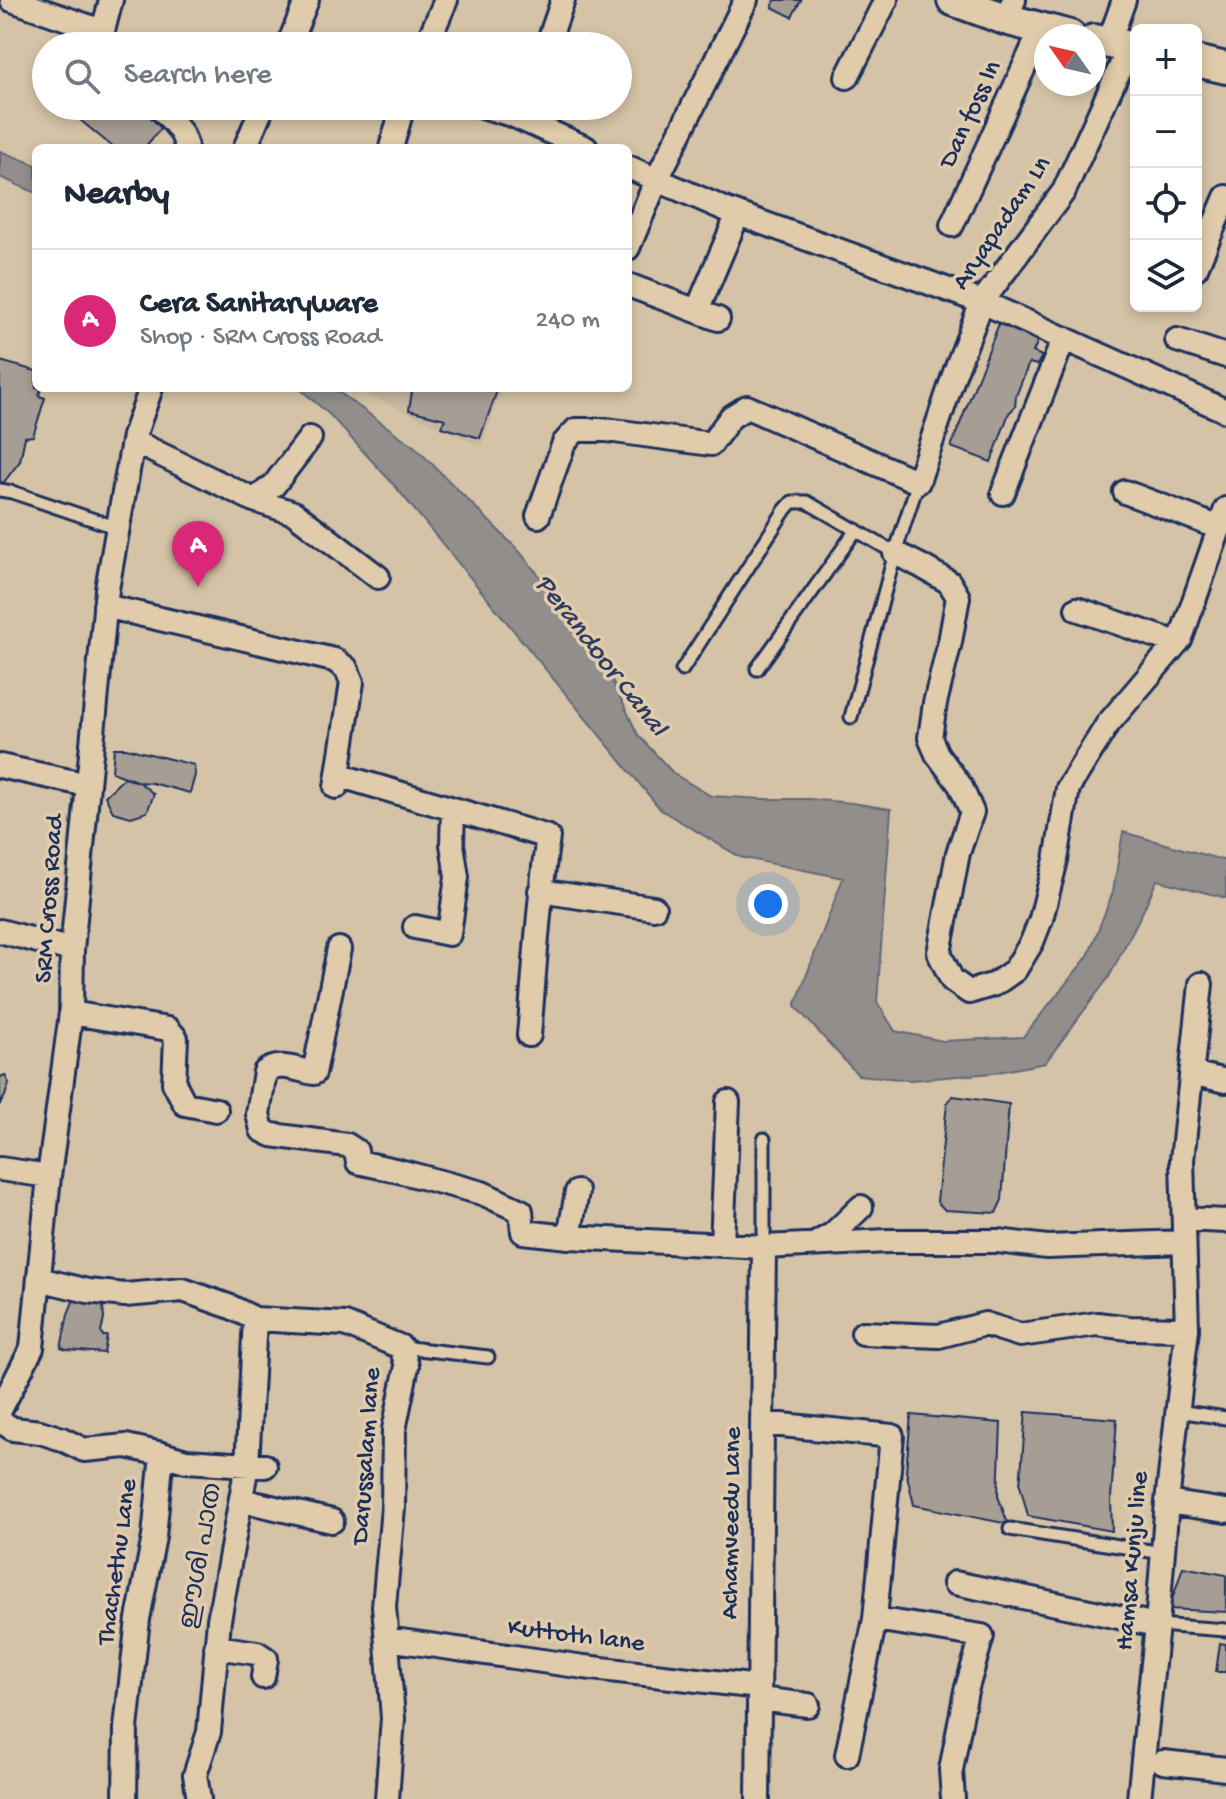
<!DOCTYPE html>
<html lang="en">
<head>
<meta charset="utf-8">
<style>
  body { margin:0; font-family:"Gochi Hand","Noto Sans Malayalam",sans-serif; background:#f2f2f3; color:#1f2937 }
  .controls { position:absolute; right:24px; top:24px; display:grid; overflow:hidden; border-radius:12px; box-shadow:0 4px 12px #0003 }
  .controls button { width:72px; height:72px; display:grid; place-items:center; padding:0; border:0; border-bottom:2px solid #e0e1e3; background:#fff; color:#1f2937; font:40px sans-serif }
  .compass { position:absolute; left:1034px; top:24px; width:72px; height:72px; border-radius:50%; background:#fff; box-shadow:0 4px 12px #0003; rotate:304deg }
  .you { position:absolute; left:768px; top:904px; width:28px; height:28px; margin:-20px; border:6px solid #fff; border-radius:50%; background:#1a73e8; box-shadow:0 0 0 12px #1a73e833 }
  .badge { display:grid; place-items:center; width:52px; height:52px; border-radius:50%; background:#db2777; color:#fff; font-size:26px; font-weight:700 }
  .pin { position:absolute; translate:-50% -66px; filter:drop-shadow(0 2px 4px #0008) }
  .pin::after { content:''; position:absolute; top:42px; width:28px; height:24px; background:inherit; clip-path:polygon(0 0,100% 0,50% 100%) }
  .list { margin:0; padding:0; list-style:none }
  h2 { display:flex; justify-content:space-between; align-items:center; height:104px; margin:0; padding:0 32px; font-size:34px }
  h2 small { font-size:26px; font-weight:400; color:#747a83 }
  .list li { display:grid; grid-template-columns:52px 1fr auto; gap:24px; align-items:center; box-sizing:border-box; height:144px; padding:0 32px; border-top:2px solid #e0e1e3 }
  .list b { display:block; font-size:30px; white-space:nowrap }
  .list p { margin:0; font-size:26px; white-space:nowrap; color:#747a83 }
  .list em { font-size:26px; font-style:normal; color:#747a83 }
  .icon { flex:none; width:44px; height:44px; fill:none; stroke:currentColor; stroke-width:2; stroke-linecap:round; stroke-linejoin:round }
  .map { position:relative; flex:none; width:1226px; height:1799px; overflow:hidden }
  .search { position:absolute; background:#fff; box-shadow:0 4px 12px #0003; left:32px; top:32px; width:600px; height:88px; display:flex; align-items:center; gap:20px; box-sizing:border-box; padding:0 28px; border-radius:44px; color:#747a83; font-size:30px }
  .panel { position:absolute; background:#fff; box-shadow:0 4px 12px #0003; left:32px; top:144px; width:600px; height:248px; border-radius:12px }
  .map>svg:first-child { display:block }
</style>
</head>
<body>
<div class="map">
<svg width="1226" height="1799" viewBox="0 0 1226 1799">
  <rect width="100%" height="100%" fill="#d4c3a6"/>
  <filter id="ink" filterUnits="userSpaceOnUse"><feTurbulence type="fractalNoise" baseFrequency=".0125" numOctaves="2"/><feDisplacementMap in="SourceGraphic" scale="16" xChannelSelector="R" yChannelSelector="G"/><feConvolveMatrix kernelMatrix="1 2 1 2 8 2 1 2 1" color-interpolation-filters="sRGB"/></filter>
  <g filter="url(#ink)">
    <path fill="#c6b8a1" d="M 353,388 L 503,388 L 481,446 Z"/>
    <path fill="#928e8c" stroke="#62687a" stroke-width="2" d="M 0,151 L 36,165 L 36,193 L 0,177 Z
      M 299,388 L 333,388 L 415,447 L 519,551 L 595,644 L 638,735 L 674,774 L 711,796 L 762,799 L 809,799 L 852,803 L 891,809 L 877,1002 L 895,1031 L 943,1041 L 1023,1037 L 1088,956 L 1113,892 L 1123,832 L 1226,861 L 1226,898 L 1157,880 L 1143,911 L 1109,977 L 1045,1063 L 993,1073 L 910,1080 L 858,1075 L 795,1006 L 843,878 L 740,857 L 661,810 L 395,486 L 330,415 Z"/>
    <path fill="#a69e94" stroke="#1b2f5e" stroke-width="2" d="M 775,0 L 801,0 L 792,17 L 772,7 Z
      M 72,106 L 144,106 L 165,124 L 144,148 L 114,148 L 68,110 Z
      M 1000,321 L 1040,336 L 1033,352 L 1042,356 L 1037,365 L 1029,363 L 1016,396 L 1015,407 L 1009,413 L 991,462 L 951,447 Z
      M 0,361 L 36,371 L 36,388 L 41,388 L 39,396 L 45,398 L 33,436 L 25,437 L 20,461 L 4,482 L 0,484 Z
      M 402,388 L 498,388 L 480,438 L 442,427 L 445,419 L 409,410 L 412,392 Z
      M 114,748 L 126,748 L 194,765 L 195,775 L 190,793 L 152,783 L 139,782 L 112,772 Z
      M 124,778 L 139,782 L 154,794 L 147,812 L 131,817 L 113,812 L 105,796 Z
      M 5,1075 L 9,1083 L 5,1096 L 0,1104 L 0,1077 Z
      M 953,1096 L 1009,1104 L 1002,1200 L 996,1213 L 945,1210 L 937,1202 L 947,1103 Z
      M 80,1294 L 105,1299 L 103,1305 L 104,1319 L 101,1332 L 103,1336 L 107,1336 L 104,1353 L 67,1350 L 61,1348 L 68,1314 L 74,1299 Z
      M 1026,1412 L 1117,1419 L 1111,1498 L 1112,1531 L 1028,1516 L 1020,1485 Z
      M 911,1415 L 1001,1423 L 998,1496 L 1008,1524 L 914,1505 L 906,1471 Z
      M 1183,1567 L 1226,1575 L 1226,1612 L 1169,1609 Z
      M 1220,1643 L 1226,1644 L 1226,1672 L 1216,1672 Z"/>
    <g fill="none" stroke-linecap="round" stroke-linejoin="round">
      <defs>
        <path id="lane" d="M 0,490 L 12,492 L 118,528
          M 757,669 L 856,530
          M 682,670 L 785,510 L 792,502 L 807,502 L 895,553
          M 851,717 L 895,553 L 918,482
          M 764,1247 L 764,1139
          M 401,1347 L 488,1357
          M 1177,1411 L 1226,1418
          M 1010,1529 L 1163,1553
          M 1157,1625 L 1226,1630"/>
        <path id="street" d="M 12,0 L 102,31
          M 1005,19 L 1014,0
          M 1109,42 L 1124,0
          M 99,46 L 111,0
          M 288,46 L 307,0
          M 426,46 L 446,0
          M 547,46 L 563,0
          M 847,77 L 886,0
          M 158,106 C 169,118 185,131 186,148
          M 482,106 L 512,115 L 586,148
          M 245,148 L 263,106
          M 391,148 L 403,106
          M 628,167 L 727,210 L 982,302 L 1226,411
          M 952,225 L 1042,28
          M 628,248 L 657,179 L 746,0
          M 1196,268 L 1226,197
          M 628,285 L 718,319
          M 697,311 L 738,214
          M 1177,340 L 1226,356
          M 133,441 L 254,500 L 294,513 L 378,577
          M 1125,492 L 1220,528
          M 1003,493 L 1064,338
          M 254,500 L 274,485 L 310,438
          M 538,516 L 564,443 L 576,430 L 607,430 L 711,444 L 731,417 L 747,407 L 918,482 L 955,372 L 982,302 L 1064,191 L 1130,46
          M 895,553 L 921,566 L 949,582 L 958,597 L 950,642 L 935,703 L 930,738 L 937,754 L 960,785 L 972,812 L 958,853 L 939,953 L 952,980 L 969,992 L 995,984 L 1015,970 L 1032,942 L 1041,919 L 1056,860 L 1068,788 L 1107,725 L 1181,638 L 1226,509
          M 105,606 L 334,660 L 346,668 L 352,682 L 336,787
          M 1077,609 L 1177,643
          M 0,766 L 88,785
          M 338,775 L 548,837 C 538,903 535,969 529,1035
          M 540,891 L 654,908
          M 415,927 L 449,934 L 457,877 L 452,844 L 453,809
          M 0,931 L 72,950
          M 339,949 L 314,1073 C 298,1070 278,1061 265,1072 L 258,1114 L 262,1130 L 272,1135 L 347,1145 L 356,1151 L 358,1162 L 399,1171 L 482,1193 L 521,1211 L 523,1232 L 569,1237 L 764,1247 L 888,1241 L 998,1241 L 1047,1247 L 1184,1242
          M 71,1013 L 168,1029 L 176,1038 L 174,1083 L 185,1104 L 216,1110
          M 1191,1073 L 1226,1081
          M 0,1169 L 49,1176
          M 1184,1219 L 1226,1221
          M 569,1237 L 577,1192
          M 815,1244 L 833,1234 L 861,1207
          M 722,1245 L 728,1102
          M 39,1279 L 88,1291 L 125,1295 L 183,1290 L 231,1307 L 255,1319 L 345,1324 L 401,1347 L 407,1366 L 394,1430 L 393,1508 L 384,1606 L 393,1718 L 387,1799
          M 863,1333 L 939,1336 L 985,1324 L 1020,1335 L 1097,1324 L 1129,1328 L 1187,1329
          M 0,1410 L 32,1348 L 49,1176 L 71,1013 L 72,950 L 107,589 L 134,436 L 151,388
          M 0,1421 L 13,1429 L 40,1432 L 62,1439 L 84,1450 L 126,1446 L 162,1454 L 154,1537 L 138,1619 L 126,1728 L 125,1799
          M 762,1423 L 892,1436 L 875,1619 L 847,1755
          M 162,1454 L 186,1461 L 265,1466
          M 241,1500 L 332,1521
          M 1167,1502 L 1226,1511
          M 955,1583 L 1157,1625
          M 875,1619 L 982,1636 L 966,1691 L 951,1770 L 953,1799
          M 387,1639 L 584,1667 L 759,1687
          M 216,1647 L 257,1653 L 266,1659 L 263,1677
          M 759,1699 L 808,1705
          M 1163,1762 L 1226,1769
          M 199,1799 L 195,1775 L 209,1732 L 219,1620 L 247,1465 L 255,1319
          M 758,1799 L 764,1247
          M 1139,1799 L 1157,1625 L 1167,1502 L 1187,1329 L 1182,1160 L 1201,984"/>
        <path id="secondary" d="M 953,0 L 1005,19 L 1070,36
          M 1094,40 L 1136,48
          M 1196,61 L 1226,68"/>
      </defs>
      <use href="#lane" stroke="#1b2f5e" stroke-width="17"/>
      <use href="#street" stroke="#1b2f5e" stroke-width="28"/>
      <use href="#secondary" stroke="#1b2f5e" stroke-width="36"/>
      <use href="#lane" stroke="#e0ccaa" stroke-width="11"/>
      <use href="#street" stroke="#e0ccaa" stroke-width="22"/>
      <use href="#secondary" stroke="#e0ccaa" stroke-width="30"/>
    </g>
  </g>
  <g text-anchor="middle" dominant-baseline="central" stroke-width="7" stroke-linejoin="round" paint-order="stroke">
    <g font-size="26" fill="#1b2f5e" stroke="#e0ccaa">
      <text transform="translate(972 115) rotate(-65)">Dan foss ln</text>
      <text transform="translate(1003 224) rotate(-56)">Aryapadam Ln</text>
      <text transform="translate(51 899) rotate(-86)">SRM Cross Road</text>
      <text transform="translate(368 1456) rotate(-86)">Darussalam lane</text>
      <text transform="translate(733 1523) rotate(-89)">Achamveedu Lane</text>
      <text transform="translate(203 1556) rotate(-80)">ഈശി പാത</text>
      <text transform="translate(1134 1561) rotate(-85)">Hamsa Kunju line</text>
      <text transform="translate(119 1562) rotate(-82)">Thachethu Lane</text>
      <text transform="translate(576 1637) rotate(7)">Kuttoth lane</text>
    </g>
    <g font-size="28" font-style="italic" fill="#2d3d65" stroke="#e0ccaa">
      <text transform="translate(600 656) rotate(52)">Perandoor Canal</text>
    </g>
  </g>
</svg>
<div class="controls">
<button>+</button>
<button>−</button>
<button><svg class="icon" aria-label="locate" viewBox="0 0 24 24"><circle cx="12" cy="12" r="6"/><path d="M12 2v4M12 18v4M2 12h4M18 12h4"/></svg></button>
<button><svg class="icon" aria-label="layers" viewBox="0 0 24 24"><path d="M12 4l9 5-9 5-9-5zM3 14l9 5 9-5"/></svg></button>
</div>
<svg class="compass" viewBox="-18 -18 36 36"><path d="M0-13l5 13h-10z" fill="#e53935"/><path d="M0 13l5-13h-10z" fill="#747a83"/></svg>
<div class="you"></div>
<div class="pin badge" style="left:198px;top:587px">A</div>
<div class="search"><svg class="icon" aria-label="search" viewBox="0 0 24 24"><circle cx="10" cy="10" r="6"/><path d="M15 15l6 6"/></svg>Search here</div>
<section class="panel">
<h2>Nearby<small></small></h2>
<ul class="list">
<li><span class="badge">A</span><div><b>Cera Sanitaryware</b><p>Shop · SRM Cross Road</p></div><em>240 m</em></li>
</ul>
</section>
</div>
</body>
</html>
